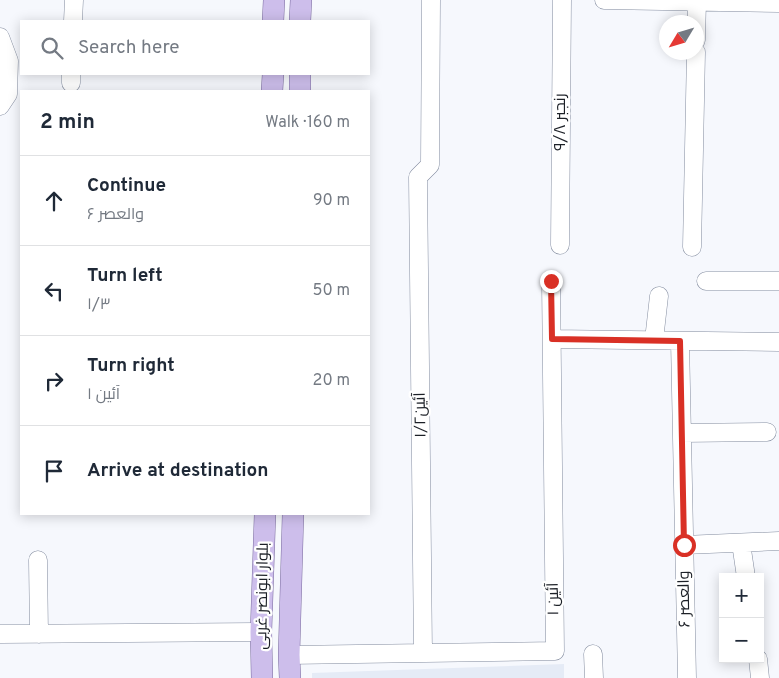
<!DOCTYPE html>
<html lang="en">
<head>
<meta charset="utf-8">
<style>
  body { margin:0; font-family:Overpass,Cairo,sans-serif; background:#f6f6f7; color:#1f2937 }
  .controls { position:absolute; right:15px; bottom:15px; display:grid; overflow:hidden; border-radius:0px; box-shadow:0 2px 12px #0003 }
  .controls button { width:45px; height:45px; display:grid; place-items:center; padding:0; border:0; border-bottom:1px solid #e0e1e3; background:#fff; color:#1f2937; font:25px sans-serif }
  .compass { position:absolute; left:659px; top:15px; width:45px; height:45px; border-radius:50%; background:#fff; box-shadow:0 2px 12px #0003; rotate:232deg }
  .stop { position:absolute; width:15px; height:15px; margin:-11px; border:4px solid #d93025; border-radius:50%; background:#fff }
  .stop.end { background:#d93025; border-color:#fff; box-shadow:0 1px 5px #0008 }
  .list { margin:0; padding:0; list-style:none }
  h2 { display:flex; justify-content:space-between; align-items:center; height:65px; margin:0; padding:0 20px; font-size:21px }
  h2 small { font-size:16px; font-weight:400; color:#747a83 }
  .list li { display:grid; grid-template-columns:32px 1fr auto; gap:15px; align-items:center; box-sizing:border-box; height:90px; padding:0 20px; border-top:1px solid #e0e1e3 }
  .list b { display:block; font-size:19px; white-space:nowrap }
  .list p { margin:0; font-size:16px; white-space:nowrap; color:#747a83 }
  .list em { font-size:16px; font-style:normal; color:#747a83 }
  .icon { flex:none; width:28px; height:28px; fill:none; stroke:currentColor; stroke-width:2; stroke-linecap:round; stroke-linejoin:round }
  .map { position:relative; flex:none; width:779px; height:678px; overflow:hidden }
  .search { position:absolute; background:#fff; box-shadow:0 2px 12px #0003; left:20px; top:20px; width:350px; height:55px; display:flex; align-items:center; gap:12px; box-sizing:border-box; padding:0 18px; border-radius:0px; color:#747a83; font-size:19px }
  .panel { position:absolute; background:#fff; box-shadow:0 2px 12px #0003; left:20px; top:90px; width:350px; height:425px; border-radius:0px }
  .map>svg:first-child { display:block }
</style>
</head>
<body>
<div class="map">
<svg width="779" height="678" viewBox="0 0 779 678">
  <rect width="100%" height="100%" fill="#f6f8fd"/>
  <path fill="#e5ebf6" d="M 564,664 L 564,678 L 312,678 L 312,673 Z"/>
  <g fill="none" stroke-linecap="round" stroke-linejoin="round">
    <defs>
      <path id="minor" d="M 604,0 L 779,3
        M 73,21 L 74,0
        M 0,37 L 9,61 L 8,94 L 0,106
        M 696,40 L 697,0
        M 71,83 L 71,74
        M 560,245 L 562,0
        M 692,247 L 696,52
        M 706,281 L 779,281
        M 552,339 L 779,342
        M 654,340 L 659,296
        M 680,341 L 687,678
        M 682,433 L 767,432
        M 741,543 L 746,577
        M 684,545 L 779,541
        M 38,560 L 39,634
        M 0,634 L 261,632
        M 423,653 L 418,177 L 430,165 L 431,0
        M 593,654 L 594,678
        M 289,655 L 555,651 L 551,281
        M 758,659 L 760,678"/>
      <path id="major" d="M 273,21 L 274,0
        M 300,21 L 301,0
        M 272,91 L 273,74
        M 300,91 L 300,74
        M 262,678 L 261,632 L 265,514
        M 290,678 L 289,655 L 293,514"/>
    </defs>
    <use href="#minor" stroke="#848da0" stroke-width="19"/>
    <use href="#major" stroke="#796a9e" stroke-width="22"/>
    <use href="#minor" stroke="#fff" stroke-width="18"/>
    <use href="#major" stroke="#cdbeeb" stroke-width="21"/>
  </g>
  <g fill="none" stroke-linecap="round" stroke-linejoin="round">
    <path stroke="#d93025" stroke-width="6" d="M 551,281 L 552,339 L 680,341 L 684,545"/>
  </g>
  <g text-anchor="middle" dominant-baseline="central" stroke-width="4.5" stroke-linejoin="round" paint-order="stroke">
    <g font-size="16" fill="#1c2027" stroke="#fff">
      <text transform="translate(561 122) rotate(-90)">رنجبر ۹/۸</text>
      <text transform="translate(421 415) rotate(-91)">۱/۲آئین</text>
      <text transform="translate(263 596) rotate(-89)">بلوار ابونصر غربی</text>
      <text transform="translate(554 599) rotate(-91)">آئین ۱</text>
      <text transform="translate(685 599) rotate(-91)">والعصر ۶</text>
    </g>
  </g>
</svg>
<div class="controls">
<button>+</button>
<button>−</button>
</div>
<svg class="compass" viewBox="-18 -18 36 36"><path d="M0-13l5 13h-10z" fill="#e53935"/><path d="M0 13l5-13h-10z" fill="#747a83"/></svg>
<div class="stop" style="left:684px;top:545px"></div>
<div class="stop end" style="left:551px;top:281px"></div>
<div class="search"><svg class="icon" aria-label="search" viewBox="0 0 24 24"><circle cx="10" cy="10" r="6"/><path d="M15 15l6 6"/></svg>Search here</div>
<section class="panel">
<h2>2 min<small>Walk · 160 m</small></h2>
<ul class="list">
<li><svg class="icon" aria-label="ahead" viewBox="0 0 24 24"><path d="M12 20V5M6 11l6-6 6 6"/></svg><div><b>Continue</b><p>والعصر ۶</p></div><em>90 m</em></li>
<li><svg class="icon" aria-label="left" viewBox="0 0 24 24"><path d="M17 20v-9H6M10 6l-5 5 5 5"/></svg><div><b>Turn left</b><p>۱/۳</p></div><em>50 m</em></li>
<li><svg class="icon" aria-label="right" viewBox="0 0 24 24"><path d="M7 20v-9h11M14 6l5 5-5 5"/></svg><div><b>Turn right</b><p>آئین ۱</p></div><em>20 m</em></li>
<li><svg class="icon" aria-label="arrive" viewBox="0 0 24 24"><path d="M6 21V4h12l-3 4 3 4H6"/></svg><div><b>Arrive at destination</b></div></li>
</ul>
</section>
</div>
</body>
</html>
